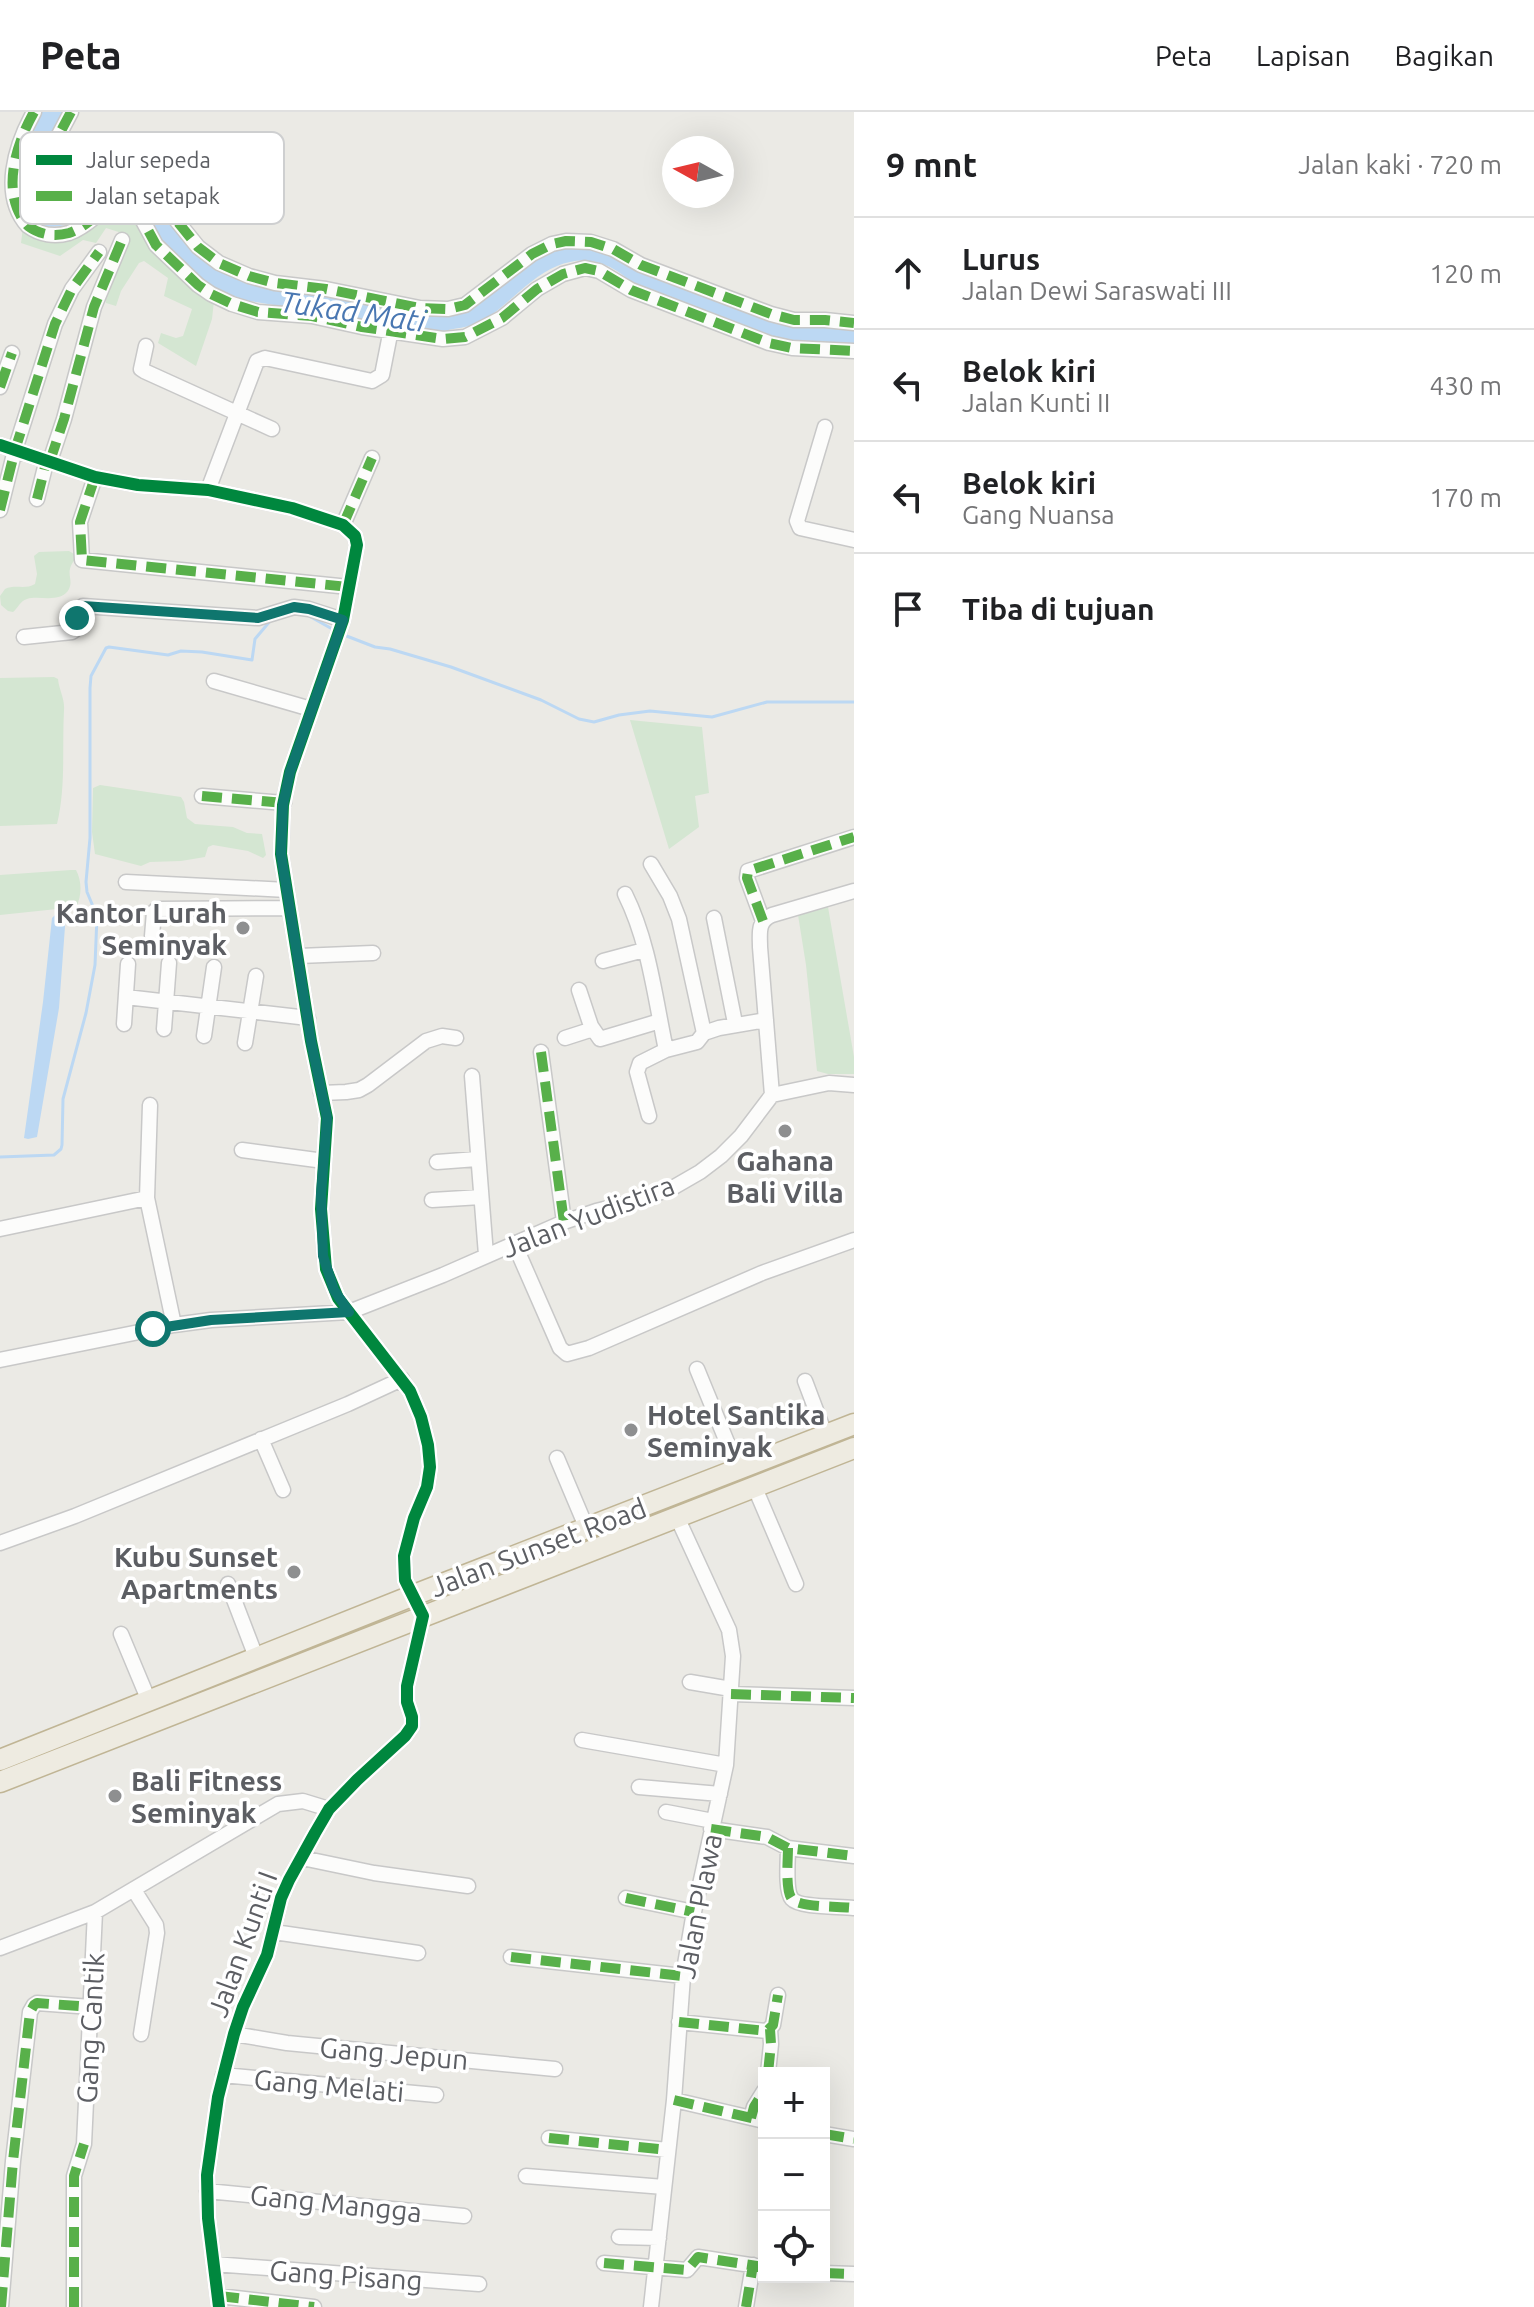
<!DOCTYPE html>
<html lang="id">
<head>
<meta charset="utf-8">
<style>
  body { margin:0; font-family:Ubuntu,sans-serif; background:#f2f2f2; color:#202124 }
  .controls { position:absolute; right:24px; bottom:24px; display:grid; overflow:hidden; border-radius:0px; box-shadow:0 8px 32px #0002 }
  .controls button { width:72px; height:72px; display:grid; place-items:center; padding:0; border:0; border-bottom:2px solid #e0e0e0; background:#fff; color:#202124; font:40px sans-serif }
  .compass { position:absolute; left:662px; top:24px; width:72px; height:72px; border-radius:50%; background:#fff; box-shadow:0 8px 32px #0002; rotate:278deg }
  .stop { position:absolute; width:24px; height:24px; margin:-18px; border:6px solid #0f766e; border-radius:50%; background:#fff }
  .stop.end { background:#0f766e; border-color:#fff; box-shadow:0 2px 8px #0008 }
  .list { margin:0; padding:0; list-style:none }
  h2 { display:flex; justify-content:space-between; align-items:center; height:104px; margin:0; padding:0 32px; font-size:34px }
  h2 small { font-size:26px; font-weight:400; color:#757577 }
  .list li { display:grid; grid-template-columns:52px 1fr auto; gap:24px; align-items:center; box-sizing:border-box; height:112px; padding:0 32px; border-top:2px solid #e0e0e0 }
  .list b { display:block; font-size:30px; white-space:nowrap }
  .list p { margin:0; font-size:26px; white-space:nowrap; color:#757577 }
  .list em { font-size:26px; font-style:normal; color:#757577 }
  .icon { flex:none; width:44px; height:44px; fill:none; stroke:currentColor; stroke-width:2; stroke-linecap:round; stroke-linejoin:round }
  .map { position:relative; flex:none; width:854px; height:2195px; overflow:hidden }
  header { display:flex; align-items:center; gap:48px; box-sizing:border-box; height:112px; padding:0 40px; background:#fff; border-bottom:2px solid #e0e0e0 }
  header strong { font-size:38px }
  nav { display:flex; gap:44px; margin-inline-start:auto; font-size:28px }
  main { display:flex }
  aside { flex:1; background:#fff }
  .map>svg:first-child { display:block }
</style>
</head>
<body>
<header>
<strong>Peta</strong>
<nav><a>Peta</a><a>Lapisan</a><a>Bagikan</a></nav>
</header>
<main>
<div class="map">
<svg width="854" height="2195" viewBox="0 0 854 2195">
  <rect width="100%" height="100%" fill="#ebeae5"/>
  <path fill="#d4e6d2" d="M 119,93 L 131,99 L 214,189 L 212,207 L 196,254 L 158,231 L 161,221 L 176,226 L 183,224 L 192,197 L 164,184 L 168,166 L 144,149 L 139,151 L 121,179 L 116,194 L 106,191 L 105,180 L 125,122 L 106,116 L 96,131 L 83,128 L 60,144 L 21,131 L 23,115 L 51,126 Z
    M 69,439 L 74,442 L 75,447 C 64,462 74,466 69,477 C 61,492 39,483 27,487 C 20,489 18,496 13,500 L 8,499 L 1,493 L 0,484 L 5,477 C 15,472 25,478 35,472 L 37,462 L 34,444 L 39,440 Z
    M 54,565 L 58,567 C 59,578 65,587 64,598 C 62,636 66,675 57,712 L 0,714 L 0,566 Z
    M 630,608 L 702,615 L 709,681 L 695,684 L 699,715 L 669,737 Z
    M 100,673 L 181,685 L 184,690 L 187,706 L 195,712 L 233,715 L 247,721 L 262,722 L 266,743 L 263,746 L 248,739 L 213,733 L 208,735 L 205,745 L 181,749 L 150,750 L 141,754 L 95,742 L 92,720 L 93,676 Z
    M 71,758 L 76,758 C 82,769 82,784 76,795 L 0,803 L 0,763 Z
    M 828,795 L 854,945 L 854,962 L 828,962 L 817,959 L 806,853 L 798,803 Z"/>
  <path fill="#bcd8f3" d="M 37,0 L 64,0 C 49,24 15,79 50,98 L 117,62 L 141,66 L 154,78 L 216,153 L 442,200 L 548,134 L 581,131 L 747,196 L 854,215 L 854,235 L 779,229 L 636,175 C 603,140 567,141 531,170 C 515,182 500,199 482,209 C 469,216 454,216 440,220 L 244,188 L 208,174 L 176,149 L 128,84 C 104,84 98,97 78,108 C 59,118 36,118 21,101 C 15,95 12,81 9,73 Z
    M 66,801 L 59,896 L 37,1025 L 28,1027 L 24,1026 L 43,890 L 52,806 L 55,803 Z"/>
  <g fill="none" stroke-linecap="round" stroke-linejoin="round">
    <path stroke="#bcd8f3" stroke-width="3" d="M 309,504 L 334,518
      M 344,523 L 375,535 L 390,537 L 451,555 L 541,588 L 579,607 L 594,610 L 619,603 L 650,599 L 712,605 L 767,590 L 854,590
      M 0,1045 L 54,1043 L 61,1037 L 62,1033 L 63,987 L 86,901 L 95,853 L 97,804 L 87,780 L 86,770 L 90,726 L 90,576 L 91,564 L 106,536 L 109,535 L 168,543 L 181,539 L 202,540 L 252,548 L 255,527 L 271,508"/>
    <defs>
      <path id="minor" d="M 34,0 C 15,34 0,83 28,114 C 40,123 55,125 69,121 C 90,114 102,94 122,88 L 136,96 L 156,133 L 198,173 L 211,182 L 232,192 L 258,200 L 312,204 L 362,215 L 443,227 L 465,225 L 502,206 L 537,177 L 563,162 L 585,156 L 599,159 L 631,178 L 769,231 L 792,236 L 854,239
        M 71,0 L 43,53 L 39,77 C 60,121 87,67 110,60 C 122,56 143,59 153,66 L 177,109 L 198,135 L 219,151 L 249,164 L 275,171 L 326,177 L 420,196 L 448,197 L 465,193 L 532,142 L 552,132 L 566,129 L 591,130 L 613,137 L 641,153 L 771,202 L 794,208 L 825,208 L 854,211
        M 146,234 L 141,257 L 144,259 L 272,317
        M 0,275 L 12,241
        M 825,315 L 797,409 L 800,416 L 854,428
        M 0,333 L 95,365 L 138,373 L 208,378 L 292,396 L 343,413 L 355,424 L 357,433 L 343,508 L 290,660 L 283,693 L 281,742 L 311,929 L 327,1006 L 321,1097 L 326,1157 L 338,1186 L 410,1279 L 421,1305 L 428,1333 L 430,1355 L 427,1375 L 414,1406 L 404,1444 L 405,1468 L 423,1504 L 407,1574 L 407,1590 L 412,1605 L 412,1614 L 405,1624 L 357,1668 L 329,1697 L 315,1721 L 289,1768 L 281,1786 L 267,1843 L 243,1895 L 234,1922 L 218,1985 L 207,2063 L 208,2106 L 219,2195
        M 50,349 L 64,307 L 94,195 L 122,128
        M 95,365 L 80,410 L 82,448 L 349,475
        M 208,378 L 257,249 L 265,246 L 372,269 L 382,263 L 396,192
        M 37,387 L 47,347
        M 0,398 L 15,338 L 55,212 L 72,177 L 99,140
        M 343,413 L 372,346
        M 24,525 L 72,520 L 75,518 L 79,498 L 83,494 L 258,506 L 294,495 L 309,497 L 343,508
        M 214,569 L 311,597
        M 202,684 L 284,691
        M 651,752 L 670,784 L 679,807 L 704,921
        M 126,770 L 287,778
        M 625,782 C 649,830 655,886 666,938
        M 714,806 L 735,911
        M 763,809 L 747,766 L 748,759 L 854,725
        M 152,824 L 154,800 L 157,797 L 289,796
        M 299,844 L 373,841
        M 603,849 L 644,838
        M 579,878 L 591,914 L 600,927 L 660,909
        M 126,885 L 308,906
        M 124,912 L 128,852
        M 164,917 L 169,851
        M 204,924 L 214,855
        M 565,926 L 593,917
        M 245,931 L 256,864
        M 541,940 L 564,1110
        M 472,964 L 486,1143
        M 321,981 L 346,980 L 359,978 L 368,973 L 426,929 L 442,924 L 456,926
        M 772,983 L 829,971 L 854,973
        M 150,993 L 147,1086 L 174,1213
        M 649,1004 L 637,960 L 640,951 L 666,938 L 697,930 L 704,921 L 719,916 L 766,908
        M 242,1038 L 324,1049
        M 437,1050 L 477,1047
        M 432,1088 L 481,1085
        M 0,1117 L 147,1086
        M 514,1131 L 560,1236 L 567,1242 L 589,1236 L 762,1161 L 854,1128
        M 0,1248 L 174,1213 L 211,1208 L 349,1200 L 443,1163 L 564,1110 L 596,1099 L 637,1089 L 674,1075 L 700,1060 L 721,1044 L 741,1024 L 772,983 L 760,835 C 760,822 757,809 772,803 L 854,779
        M 697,1257 L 738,1357
        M 805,1269 L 825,1322
        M 261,1327 L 283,1378
        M 557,1346 L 587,1417
        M 755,1376 L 796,1472
        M 0,1431 L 75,1404 L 348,1292 L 402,1267
        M 228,1472 L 256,1545
        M 121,1522 L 149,1589
        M 690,1570 L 731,1577
        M 731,1582 L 854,1586
        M 582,1628 L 726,1653
        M 639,1675 L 720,1682
        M 666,1700 L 713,1709
        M 711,1717 L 767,1725 L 788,1736 L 854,1744
        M 788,1736 C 788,1747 785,1779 792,1787 C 800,1796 841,1794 854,1796
        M 302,1746 L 374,1761 L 468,1774
        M 134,1778 L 156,1813 L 157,1821 L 141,1922
        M 626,1786 L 694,1800
        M 274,1820 L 418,1841
        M 0,1836 L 95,1800 L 278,1692 L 303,1689 L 329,1697
        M 511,1845 L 683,1864
        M 679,1910 L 767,1919 L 773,1913 L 778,1883
        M 234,1922 L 287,1931 L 555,1957
        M 768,1961 L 771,1932 L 770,1917
        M 223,1963 L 436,1983
        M 674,1988 L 764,2009
        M 751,2006 L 754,1995 L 764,1979
        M 824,2022 L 854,2027
        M 549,2026 L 668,2038
        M 526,2064 L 664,2075
        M 207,2079 L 464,2104
        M 619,2125 L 659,2126
        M 604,2151 L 687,2158 L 698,2145 L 764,2155
        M 214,2152 L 479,2172
        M 824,2161 L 854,2162
        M 219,2184 L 314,2195
        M 1,2195 L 13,2049 L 30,1900 L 34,1893 L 37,1891 L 91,1895
        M 74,2195 L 74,2064 L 84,2032 L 95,1800
        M 651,2195 L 674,1988 L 683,1864 L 694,1800 L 726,1653 L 733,1544 L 729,1518 L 677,1405
        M 746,2195 L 753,2153"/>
      <path id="highway" d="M 0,1648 L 414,1483 L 854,1312
        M 0,1670 L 854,1336"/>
    </defs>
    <use href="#minor" stroke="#c8c8c8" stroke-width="17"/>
    <use href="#highway" stroke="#c0b595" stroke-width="23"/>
    <use href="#minor" stroke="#fcfcfb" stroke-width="14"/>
    <use href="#highway" stroke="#eeebe1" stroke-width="20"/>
    <path stroke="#58b04a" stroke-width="10" stroke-dasharray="20 10" stroke-linecap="butt" d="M 34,0 C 15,34 0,83 28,114 C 40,123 55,125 69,121 C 90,114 102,94 122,88 L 136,96 L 156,133 L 198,173 L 211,182 L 232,192 L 258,200 L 312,204 L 362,215 L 443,227 L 465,225 L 502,206 L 537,177 L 563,162 L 585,156 L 599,159 L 631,178 L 769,231 L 792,236 L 854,239
      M 71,0 L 43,53 L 39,77 C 60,121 87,67 110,60 C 122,56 143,59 153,66 L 177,109 L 198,135 L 219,151 L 249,164 L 275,171 L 326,177 L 420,196 L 448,197 L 465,193 L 532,142 L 552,132 L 566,129 L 591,130 L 613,137 L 641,153 L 771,202 L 794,208 L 825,208 L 854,211
      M 0,275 L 12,241
      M 50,349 L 64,307 L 94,195 L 122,128
      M 95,365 L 80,410 L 82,448 L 349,475
      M 37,387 L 47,347
      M 0,398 L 15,338 L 55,212 L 72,177 L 99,140
      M 343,413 L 372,346
      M 202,684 L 284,691
      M 763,809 L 747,766 L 748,759 L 854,725
      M 541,940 L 564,1110
      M 731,1582 L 854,1586
      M 711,1717 L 767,1725 L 788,1736 L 854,1744
      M 788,1736 C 788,1747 785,1779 792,1787 C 800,1796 841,1794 854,1796
      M 626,1786 L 694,1800
      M 511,1845 L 683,1864
      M 679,1910 L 767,1919 L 773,1913 L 778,1883
      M 768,1961 L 771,1932 L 770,1917
      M 674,1988 L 764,2009
      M 751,2006 L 754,1995 L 764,1979
      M 824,2022 L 854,2027
      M 549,2026 L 668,2038
      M 604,2151 L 687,2158 L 698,2145 L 764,2155
      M 824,2161 L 854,2162
      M 219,2184 L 314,2195
      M 1,2195 L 13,2049 L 30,1900 L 34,1893 L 37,1891 L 91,1895
      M 74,2195 L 74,2064 L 84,2032
      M 746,2195 L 753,2153"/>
    <defs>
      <path id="cycleway" d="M 0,333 L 95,365 L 138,373 L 208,378 L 292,396 L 343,413 L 355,424 L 357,433 L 343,508 L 290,660 L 283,693 L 281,742 L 311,929 L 327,1006 L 321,1097 L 326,1157 L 338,1186 L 410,1279 L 421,1305 L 428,1333 L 430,1355 L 427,1375 L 414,1406 L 404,1444 L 405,1468 L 423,1504 L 407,1574 L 407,1590 L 412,1605 L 412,1614 L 405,1624 L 357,1668 L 329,1697 L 315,1721 L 289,1768 L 281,1786 L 267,1843 L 243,1895 L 234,1922 L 218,1985 L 207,2063 L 208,2106 L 219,2195"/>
    </defs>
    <use href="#cycleway" stroke="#fff" stroke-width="17"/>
    <use href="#cycleway" stroke="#00873e" stroke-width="12"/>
  </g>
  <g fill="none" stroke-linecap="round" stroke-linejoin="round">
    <path stroke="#0f766e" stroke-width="10" d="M 77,506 L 79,498 L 83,494 L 258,506 L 294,495 L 309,497 L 343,508 L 290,660 L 283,693 L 281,742 L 311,929 L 327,1006 L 321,1083 L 323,1144 L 334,1178 L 349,1200 L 211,1208 L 153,1217"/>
  </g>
  <g fill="#8e8f90" stroke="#fff" stroke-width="3">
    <circle cx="243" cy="816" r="8"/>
    <circle cx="785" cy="1019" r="8"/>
    <circle cx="631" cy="1318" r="8"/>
    <circle cx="294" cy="1460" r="8"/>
    <circle cx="115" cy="1684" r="8"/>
  </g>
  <g text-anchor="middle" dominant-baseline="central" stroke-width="7" stroke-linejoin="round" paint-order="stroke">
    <g font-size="28" font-weight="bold" fill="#5c5e63" stroke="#fff" text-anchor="end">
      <text x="227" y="800">Kantor Lurah<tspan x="227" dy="32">Seminyak</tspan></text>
      <text x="785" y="1048" text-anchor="middle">Gahana<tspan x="785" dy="32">Bali Villa</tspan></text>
      <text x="647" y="1302" text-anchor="start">Hotel Santika<tspan x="647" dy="32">Seminyak</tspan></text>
      <text x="278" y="1444">Kubu Sunset<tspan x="278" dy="32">Apartments</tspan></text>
      <text x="131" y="1668" text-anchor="start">Bali Fitness<tspan x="131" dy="32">Seminyak</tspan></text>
    </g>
    <g font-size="28" fill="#5c5e63" stroke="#fff">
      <text transform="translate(588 1104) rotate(-21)">Jalan Yudistira</text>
      <text transform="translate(538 1435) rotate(-21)">Jalan Sunset Road</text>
      <text transform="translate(698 1794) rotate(-79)">Jalan Plawa</text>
      <text transform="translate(242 1832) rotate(-70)">Jalan Kunti I</text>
      <text transform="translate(90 1916) rotate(-87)">Gang Cantik</text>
      <text transform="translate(394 1941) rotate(5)">Gang Jepun</text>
      <text transform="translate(329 1973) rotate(5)">Gang Melati</text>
      <text transform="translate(336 2091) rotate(6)">Gang Mangga</text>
      <text transform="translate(346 2163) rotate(4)">Gang Pisang</text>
    </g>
    <g font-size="30" font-style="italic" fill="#4977b2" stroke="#fff">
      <text transform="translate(353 199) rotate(8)">Tukad Mati</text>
    </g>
  </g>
  <rect x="20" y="20" width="264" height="92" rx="12" fill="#fff" stroke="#cecfd0" stroke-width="2"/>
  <rect x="36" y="43" width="36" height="10" fill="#00873e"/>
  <rect x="36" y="79" width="36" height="10" fill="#58b04a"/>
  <g font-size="22" fill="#5c5e63">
    <text x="86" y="56">Jalur sepeda</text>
    <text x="86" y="92">Jalan setapak</text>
  </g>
</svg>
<div class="controls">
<button>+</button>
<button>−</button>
<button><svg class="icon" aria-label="locate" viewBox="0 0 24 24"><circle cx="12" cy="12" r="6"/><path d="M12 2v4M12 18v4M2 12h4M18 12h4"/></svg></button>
</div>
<svg class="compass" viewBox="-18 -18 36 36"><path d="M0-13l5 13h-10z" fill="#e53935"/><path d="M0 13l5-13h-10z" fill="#757577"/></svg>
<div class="stop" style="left:153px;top:1217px"></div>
<div class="stop end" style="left:77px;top:506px"></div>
</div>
<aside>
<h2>9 mnt<small>Jalan kaki · 720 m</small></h2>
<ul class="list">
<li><svg class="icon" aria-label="ahead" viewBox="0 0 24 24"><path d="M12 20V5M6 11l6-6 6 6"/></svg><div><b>Lurus</b><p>Jalan Dewi Saraswati III</p></div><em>120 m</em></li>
<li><svg class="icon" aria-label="left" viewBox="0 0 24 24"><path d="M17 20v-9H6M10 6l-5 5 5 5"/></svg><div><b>Belok kiri</b><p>Jalan Kunti II</p></div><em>430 m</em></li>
<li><svg class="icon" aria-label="left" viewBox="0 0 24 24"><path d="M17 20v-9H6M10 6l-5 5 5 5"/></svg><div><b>Belok kiri</b><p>Gang Nuansa</p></div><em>170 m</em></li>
<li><svg class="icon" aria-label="arrive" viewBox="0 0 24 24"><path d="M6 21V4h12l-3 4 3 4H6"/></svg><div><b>Tiba di tujuan</b></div></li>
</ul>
</aside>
</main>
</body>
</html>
